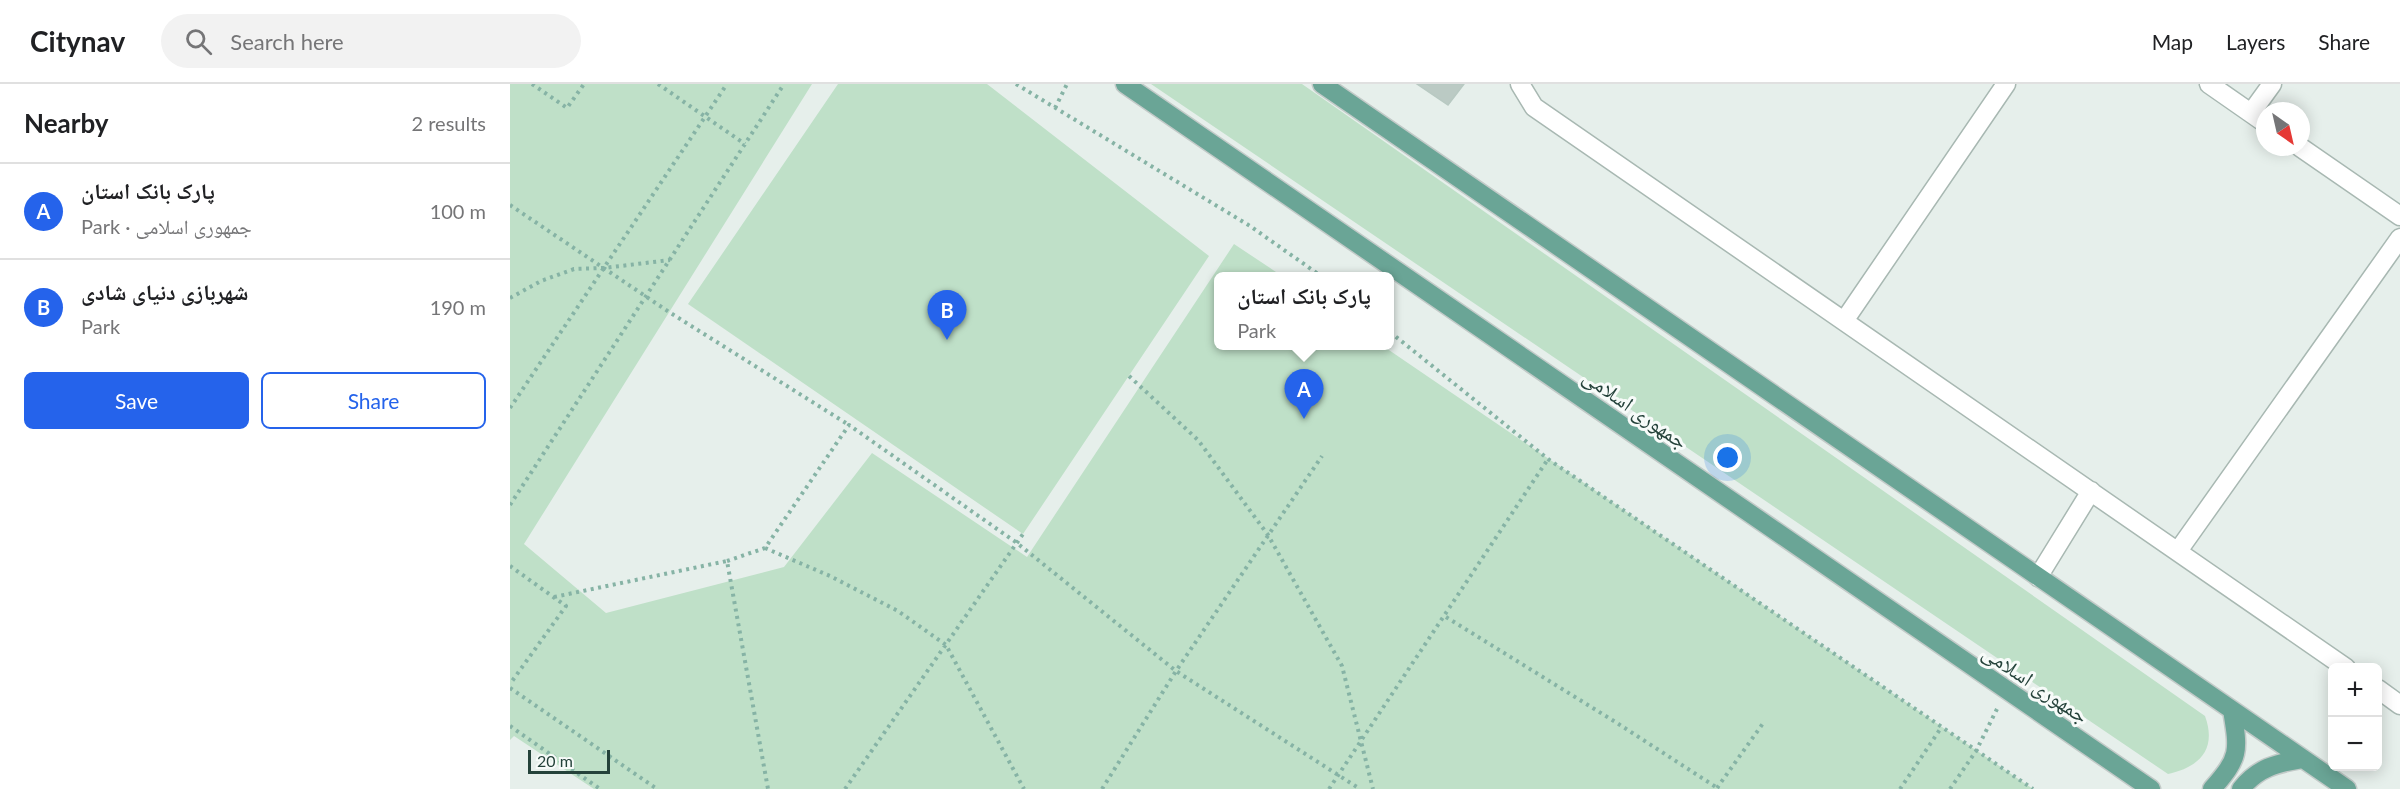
<!DOCTYPE html>
<html lang="en">
<head>
<meta charset="utf-8">
<style>
  body { margin:0; font-family:Lato,"Noto Naskh Arabic",sans-serif; background:#f2f2f2; color:#202124 }
  .controls { position:absolute; right:18px; bottom:18px; display:grid; overflow:hidden; border-radius:9px; box-shadow:0 3px 15px #0003 }
  .controls button { width:54px; height:54px; display:grid; place-items:center; padding:0; border:0; border-bottom:2px solid #e0e0e0; background:#fff; color:#202124; font:30px sans-serif }
  .compass { position:absolute; left:1746px; top:18px; width:54px; height:54px; border-radius:50%; background:#fff; box-shadow:0 3px 15px #0003; rotate:146deg }
  .scale { position:absolute; left:18px; bottom:15px; width:82px; box-sizing:border-box; padding-left:6px; border:3px solid #24423a; border-top:0; font-size:16px; line-height:21px; white-space:nowrap; color:#24423a; -webkit-text-stroke:4px #f7fbf9; paint-order:stroke }
  .you { position:absolute; left:1218px; top:374px; width:21px; height:21px; margin:-15px; border:4px solid #fff; border-radius:50%; background:#1a73e8; box-shadow:0 0 0 9px #1a73e833 }
  .badge { display:grid; place-items:center; width:39px; height:39px; border-radius:50%; background:#2563eb; color:#fff; font-size:20px; font-weight:700 }
  .pin { position:absolute; translate:-50% -50px; filter:drop-shadow(0 2px 3px #0008) }
  .pin::after { content:''; position:absolute; top:32px; width:21px; height:18px; background:inherit; clip-path:polygon(0 0,100% 0,50% 100%) }
  .popup { position:absolute; left:704px; top:188px; width:180px; height:78px; box-sizing:border-box; display:grid; place-content:center; border-radius:9px; background:#fff; filter:drop-shadow(0 2px 4px #0005); font-size:20px; white-space:nowrap; color:#757577 }
  .popup b { font-size:22px; color:#202124 }
  .popup::after { content:''; position:absolute; left:50%; top:100%; margin-left:-12px; border:12px solid transparent; border-top-color:#fff }
  .list { margin:0; padding:0; list-style:none }
  h2 { display:flex; justify-content:space-between; align-items:center; height:78px; margin:0; padding:0 24px; font-size:26px }
  h2 small { font-size:20px; font-weight:400; color:#757577 }
  .list li { display:grid; grid-template-columns:39px 1fr auto; gap:18px; align-items:center; box-sizing:border-box; height:96px; padding:0 24px; border-top:2px solid #e0e0e0 }
  .list b { display:block; font-size:22px; white-space:nowrap }
  .list p { margin:0; font-size:20px; white-space:nowrap; color:#757577 }
  .list em { font-size:20px; font-style:normal; color:#757577 }
  .actions { display:flex; gap:12px; padding:18px 24px }
  .actions a { flex:1; padding:14px 0; border:2px solid #2563eb; border-radius:9px; text-align:center; font-size:21px; color:#2563eb }
  .actions .main { background:#2563eb; color:#fff }
  .icon { flex:none; width:33px; height:33px; fill:none; stroke:currentColor; stroke-width:2; stroke-linecap:round; stroke-linejoin:round }
  .map { position:relative; flex:none; width:1890px; height:705px; overflow:hidden }
  header { display:flex; align-items:center; gap:36px; box-sizing:border-box; height:84px; padding:0 30px; background:#fff; border-bottom:2px solid #e0e0e0 }
  header strong { font-size:28px }
  nav { display:flex; gap:33px; margin-inline-start:auto; font-size:21px }
  .search { width:420px; height:54px; background:#f2f2f2; display:flex; align-items:center; gap:15px; box-sizing:border-box; padding:0 21px; border-radius:33px; color:#757577; font-size:22px }
  main { display:flex }
  aside { flex:1; background:#fff }
  .map>svg:first-child { display:block }
</style>
</head>
<body>
<header>
<strong>Citynav</strong>
<div class="search"><svg class="icon" aria-label="search" viewBox="0 0 24 24"><circle cx="10" cy="10" r="6"/><path d="M15 15l6 6"/></svg>Search here</div>
<nav><a>Map</a><a>Layers</a><a>Share</a></nav>
</header>
<main>
<aside>
<h2>Nearby<small>2 results</small></h2>
<ul class="list">
<li><span class="badge">A</span><div><b>پارک بانک استان</b><p>Park · جمهوری اسلامی</p></div><em>100 m</em></li>
<li><span class="badge">B</span><div><b>شهربازی دنیای شادی</b><p>Park</p></div><em>190 m</em></li>
</ul>
<div class="actions"><a class="main">Save</a><a>Share</a></div>
</aside>
<div class="map">
<svg width="1890" height="705" viewBox="0 0 1890 705">
  <rect width="100%" height="100%" fill="#e6efeb"/>
  <path fill="#bfe0c8" d="M 0,0 L 302,0 L 14,460 L 96,529 L 274,483 L 362,369 L 517,473 L 724,160 L 772,192 L 708,192 L 708,262 L 873,262 L 1523,705 L 84,705 L 4,652 L 0,656 Z
    M 328,0 L 477,0 L 699,172 L 513,450 L 178,220 Z
    M 641,0 L 792,0 L 1695,632 C 1707,665 1690,683 1658,690 Z"/>
  <path fill="#bbcac4" stroke="#b8c9c2" stroke-width="1.5" d="M 907,0 L 954,0 L 938,21 Z"/>
  <g fill="none" stroke-linecap="round" stroke-linejoin="round">
    <defs>
      <path id="minor" d="M 1010,0 L 1024,23 L 1836,584
        M 1699,0 L 1755,39
        M 1741,29 L 1762,0
        M 1790,63 L 1890,132
        M 1334,237 L 1496,0
        M 1668,467 L 1890,154
        M 1528,493 L 1581,407
        M 1868,605 L 1890,621"/>
      <path id="major" d="M 615,0 L 1641,705
        M 812,0 L 1837,705
        M 1702,705 C 1730,673 1729,668 1722,626
        M 1731,705 C 1747,684 1767,679 1792,675"/>
    </defs>
    <use href="#minor" stroke="#a8b8b2" stroke-width="21"/>
    <use href="#major" stroke="#c2cac8" stroke-width="21"/>
    <path stroke="#86b3a5" stroke-width="4" stroke-dasharray="3 4.5" stroke-linecap="butt" d="M 22,0 L 57,24 L 74,0
      M 148,0 L 235,60
      M 506,0 L 740,142 L 811,192
      M 545,24 L 557,0
      M 0,121 L 159,228 L 339,341
      M 0,214 L 31,197 L 64,185 L 94,184 L 160,176
      M 880,248 L 1038,375 L 1523,705
      M 619,292 L 688,356 L 758,451 L 832,582 L 863,705
      M 0,324 L 217,0
      M 0,421 L 274,0
      M 255,464 L 320,492 L 388,527 L 436,561 L 514,705
      M 217,477 L 255,464 L 339,341 L 507,459 L 666,587 L 850,705
      M 0,482 L 56,522 L 0,600
      M 44,513 L 217,477 L 258,705
      M 936,533 L 1107,639 L 1209,705
      M 0,604 L 147,705
      M 0,642 L 90,705
      M 1207,704 L 1254,638
      M 335,705 L 513,450
      M 592,705 L 666,587 L 812,372
      M 819,705 L 1038,375
      M 1390,705 L 1431,644
      M 1440,705 L 1466,667 L 1487,625"/>
    <use href="#minor" stroke="#fff" stroke-width="18"/>
    <use href="#major" stroke="#6aa596" stroke-width="18"/>
  </g>
  <g text-anchor="middle" dominant-baseline="central" stroke-width="6" stroke-linejoin="round" paint-order="stroke">
    <g font-size="21" fill="#24423a" stroke="#f7fbf9">
      <text transform="translate(1126 324) rotate(35)">جمهوری اسلامی</text>
      <text transform="translate(1526 599) rotate(34)">جمهوری اسلامی</text>
    </g>
  </g>
</svg>
<div class="controls">
<button>+</button>
<button>−</button>
</div>
<svg class="compass" viewBox="-18 -18 36 36"><path d="M0-13l5 13h-10z" fill="#e53935"/><path d="M0 13l5-13h-10z" fill="#757577"/></svg>
<div class="scale">20 m</div>
<div class="you"></div>
<div class="pin badge" style="left:794px;top:335px">A</div>
<div class="popup"><b>پارک بانک استان</b>Park</div>
<div class="pin badge" style="left:437px;top:256px">B</div>
</div>
</main>
</body>
</html>
